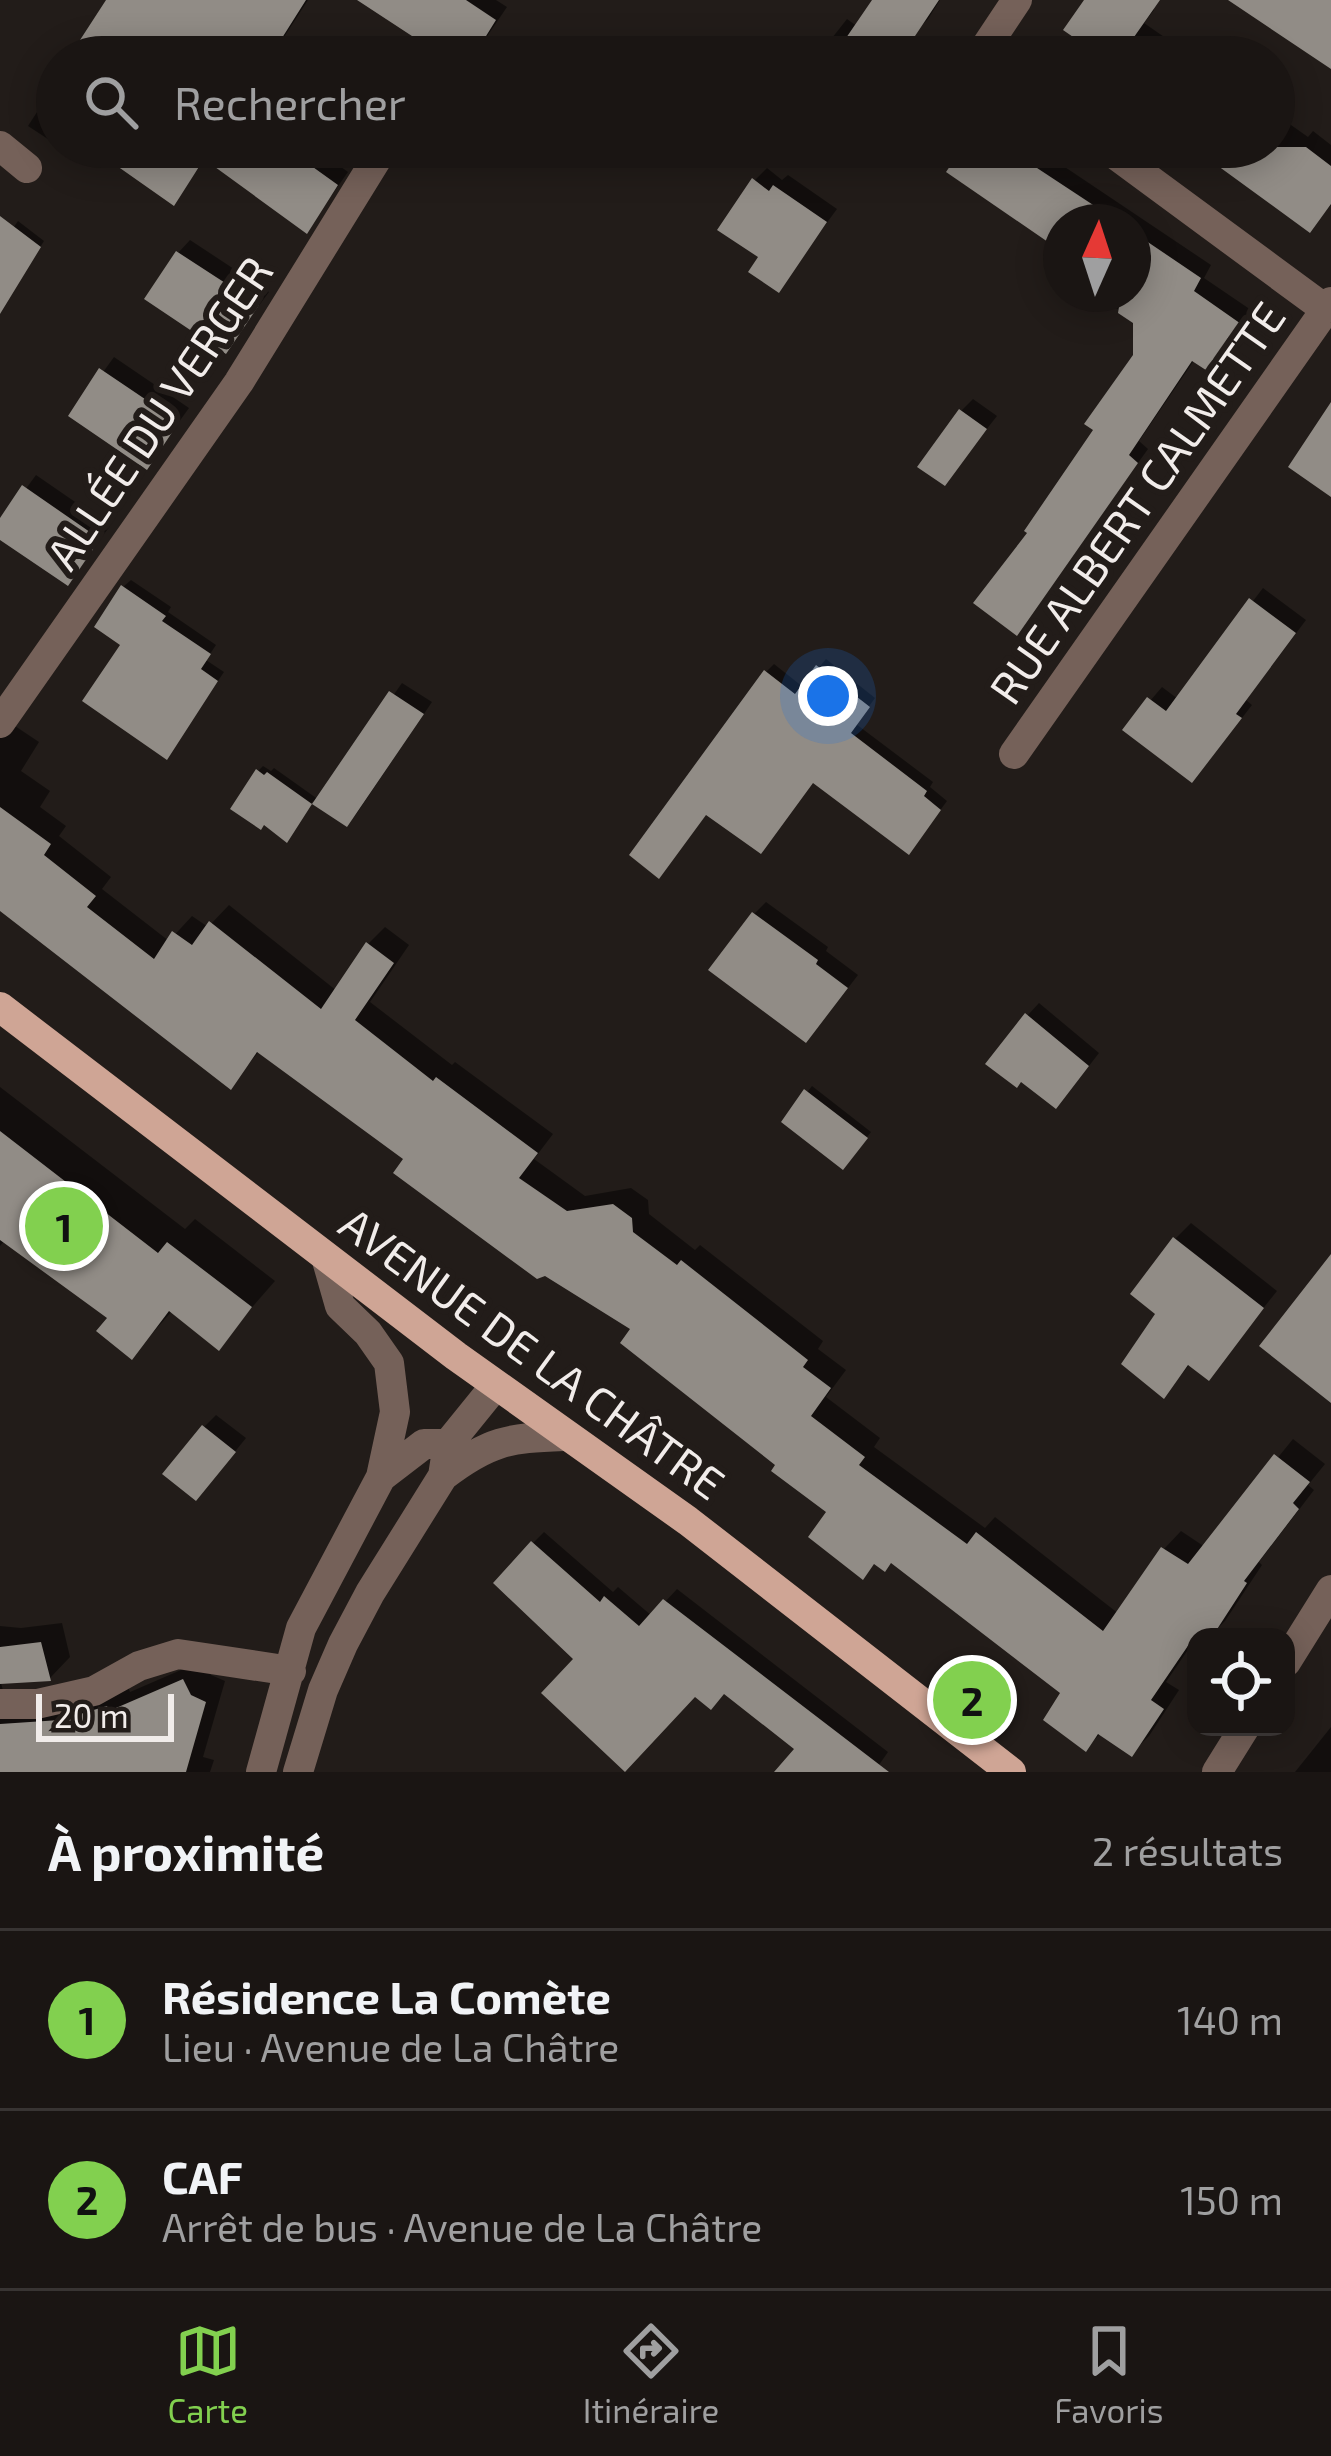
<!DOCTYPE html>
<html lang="fr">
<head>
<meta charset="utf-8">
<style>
  body { margin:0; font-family:"Exo 2",sans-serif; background:#272221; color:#f1f3f6 }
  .controls { position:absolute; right:36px; bottom:36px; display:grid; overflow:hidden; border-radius:24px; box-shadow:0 6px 30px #0003 }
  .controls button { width:108px; height:108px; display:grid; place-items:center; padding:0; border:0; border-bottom:3px solid #383433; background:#1a1513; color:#f1f3f6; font:60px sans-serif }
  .compass { position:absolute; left:1043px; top:204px; width:108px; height:108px; border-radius:50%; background:#1a1513; box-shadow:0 6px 30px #0003; rotate:3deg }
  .scale { position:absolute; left:36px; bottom:30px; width:138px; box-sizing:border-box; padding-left:12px; border:6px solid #f1ecea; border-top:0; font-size:33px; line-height:42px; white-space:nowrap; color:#f1ecea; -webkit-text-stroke:9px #221c19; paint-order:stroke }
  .you { position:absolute; left:828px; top:696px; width:42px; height:42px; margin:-30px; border:9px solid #fff; border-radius:50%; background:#1a73e8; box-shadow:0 0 0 18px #1a73e833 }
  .badge { display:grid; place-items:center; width:78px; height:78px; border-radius:50%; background:#82d04f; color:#111; font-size:39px; font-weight:700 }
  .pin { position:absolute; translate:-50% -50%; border:6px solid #fff; box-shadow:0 3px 12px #0006 }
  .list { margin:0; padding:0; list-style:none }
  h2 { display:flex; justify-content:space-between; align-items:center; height:156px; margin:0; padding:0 48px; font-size:51px }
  h2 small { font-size:39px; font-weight:400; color:#9f9fa0 }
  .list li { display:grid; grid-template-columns:78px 1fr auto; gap:36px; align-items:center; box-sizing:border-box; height:180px; padding:0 48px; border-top:3px solid #383433 }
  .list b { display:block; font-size:45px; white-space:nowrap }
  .list p { margin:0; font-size:39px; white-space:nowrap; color:#9f9fa0 }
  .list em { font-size:39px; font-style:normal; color:#9f9fa0 }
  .icon { flex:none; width:66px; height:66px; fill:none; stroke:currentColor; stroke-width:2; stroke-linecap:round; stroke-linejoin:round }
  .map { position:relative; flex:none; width:1331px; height:1772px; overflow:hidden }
  .search { position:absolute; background:#1a1513; box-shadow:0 6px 30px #0003; left:36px; right:36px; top:36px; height:132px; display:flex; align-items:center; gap:30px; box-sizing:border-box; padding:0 42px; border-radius:66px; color:#9f9fa0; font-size:45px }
  .sheet { height:516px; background:#1a1513 }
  nav { display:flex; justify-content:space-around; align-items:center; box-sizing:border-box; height:168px; border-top:3px solid #383433; background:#1a1513; font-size:33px; color:#9f9fa0 }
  nav a { display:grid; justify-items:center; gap:6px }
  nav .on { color:#82d04f }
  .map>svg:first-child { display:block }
</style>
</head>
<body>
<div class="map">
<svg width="1331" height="1772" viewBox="0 0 1331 1772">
  <rect width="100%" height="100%" fill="#221c19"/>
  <path fill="#0007" d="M 109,0 L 308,0 L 271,57 L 73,57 Z
    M 363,0 L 496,0 L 507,7 L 473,57 L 449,57 Z
    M 876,0 L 940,0 L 928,19 L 890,57 L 817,57 L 847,19 L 858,27 Z
    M 1087,0 L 1141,0 L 1154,10 L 1144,23 L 1193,57 L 1107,57 Z
    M 57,81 L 57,145 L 28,126 Z
    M 1274,113 L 1308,137 L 1313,131 L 1331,145 L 1331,205 L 1310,229 L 1216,160 L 1212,164 L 1188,147 L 1274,147 Z
    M 90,147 L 314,147 L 348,172 L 307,230 L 206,158 L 174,202 Z
    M 967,147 L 1047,147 L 1044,153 L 1211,265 L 1204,278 L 1254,312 L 1212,370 L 1195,359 L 1139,441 L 1148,449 L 1017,632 L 1031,532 L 1097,429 L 1152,332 L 1116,308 L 1125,294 L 1133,294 L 1133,222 L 1061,222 L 1061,247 Z
    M 767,168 L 782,180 L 788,175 L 837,209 L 778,289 L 755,180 Z
    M 18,221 L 44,241 L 0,310 L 0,247 Z
    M 190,240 L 269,292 L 226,350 L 178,253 Z
    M 114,357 L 189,408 L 147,466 L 72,415 Z
    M 973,399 L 997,416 L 945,482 L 961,411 Z
    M 36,475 L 110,526 L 68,582 L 0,537 L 0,524 Z
    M 131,580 L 171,607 L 168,612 L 216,645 L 206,660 L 224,672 L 167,756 L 124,644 L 123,587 Z
    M 1263,588 L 1306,620 L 1246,700 L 1252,705 L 1204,767 L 1126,729 L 1162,687 L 1178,699 Z
    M 826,659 L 875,698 L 856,724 L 933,782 L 930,787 L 947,801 L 916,843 L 766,672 L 774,664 L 803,687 Z
    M 402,683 L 432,702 L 357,813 L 347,824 L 313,801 L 292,833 L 258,771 L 263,766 L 271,771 L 274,768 L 319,800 Z
    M 0,716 L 39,742 L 21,771 L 50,791 L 40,807 L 66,826 L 59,836 L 111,877 L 102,889 L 169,941 L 192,916 L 208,927 L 229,905 L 337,991 L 368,944 L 385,927 L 409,945 L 370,1002 L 452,1065 L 455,1062 L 553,1134 L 534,1159 L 585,1196 L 631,1188 L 648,1200 L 649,1214 L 695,1250 L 700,1245 L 823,1341 L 818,1349 L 846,1370 L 826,1397 L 880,1438 L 874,1447 L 985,1528 L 995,1517 L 1119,1614 L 1164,1549 L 1181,1531 L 1205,1547 L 1293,1439 L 1325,1464 L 1308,1485 L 1314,1490 L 1259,1562 L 1262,1565 L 1225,1621 L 1209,1637 L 1200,1632 L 1166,1682 L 1179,1690 L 1149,1736 L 1132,1753 L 1101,1733 L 1086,1748 L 1064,1693 L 892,1560 L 876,1562 L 863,1576 L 830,1511 L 634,1329 L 260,1050 L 231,1086 L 0,907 Z
    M 766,902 L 828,947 L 826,951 L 858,975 L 818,1027 L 754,914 Z
    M 1039,1003 L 1099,1053 L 1068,1093 L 1022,1079 L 1027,1016 Z
    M 812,1086 L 871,1132 L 848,1161 L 785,1121 Z
    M 0,1087 L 185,1229 L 195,1219 L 275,1281 L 218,1346 L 173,1310 L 132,1356 L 111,1318 L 5,1240 L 0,1246 Z
    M 1191,1223 L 1277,1291 L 1208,1377 L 1191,1363 L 1164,1395 L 1159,1314 L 1175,1239 Z
    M 216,1415 L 246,1438 L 208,1485 L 204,1427 Z
    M 544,1532 L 613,1592 L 618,1587 L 652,1616 L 677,1589 L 888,1752 L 874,1772 L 778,1772 L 798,1749 L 725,1691 L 696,1693 L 627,1770 L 577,1659 L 533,1543 Z
    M 62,1623 L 70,1657 L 50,1678 L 1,1683 L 4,1694 L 128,1687 L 130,1692 L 204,1660 L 211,1675 L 225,1681 L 203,1757 L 214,1760 L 210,1772 L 0,1772 L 0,1626 L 21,1628 Z
    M 1331,1727 L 1331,1772 L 1295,1772 Z"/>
  <path fill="#918c86" d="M 106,0 L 306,0 L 270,57 L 69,57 Z
    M 357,0 L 466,0 L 496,20 L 473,57 L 444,57 Z
    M 872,0 L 939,0 L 901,57 L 833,57 Z
    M 1084,0 L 1160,0 L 1120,57 L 1102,57 L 1063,30 Z
    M 1228,0 L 1331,0 L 1331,69 Z
    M 90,147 L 285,147 L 338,185 L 307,234 L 204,159 L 174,206 Z
    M 963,147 L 1019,147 L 1037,160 L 1034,166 L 1119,222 L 1061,222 L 1061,251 L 946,172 Z
    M 1192,147 L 1306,147 L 1331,166 L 1331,204 L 1310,233 Z
    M 752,178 L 769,191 L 773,185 L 827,222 L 779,293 L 748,272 L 758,257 L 717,230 Z
    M 0,216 L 41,247 L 0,314 Z
    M 1133,232 L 1201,278 L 1194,291 L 1244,326 L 1212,374 L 1192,361 L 1129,455 L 1138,463 L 1017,636 L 973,603 L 1027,533 L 1024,531 L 1093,430 L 1084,424 L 1133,355 L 1133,323 L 1118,313 L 1121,294 L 1133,294 Z
    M 176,251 L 259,305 L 226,354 L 144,299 Z
    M 99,368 L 179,422 L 147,470 L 68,416 Z
    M 1331,402 L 1331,497 L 1288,467 Z
    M 959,409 L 987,429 L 945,486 L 917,467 Z
    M 22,485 L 100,539 L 68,586 L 0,540 L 0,518 Z
    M 121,585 L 166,616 L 162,621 L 211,654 L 201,669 L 218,681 L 167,760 L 82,701 L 120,645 L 94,627 Z
    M 1249,598 L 1296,633 L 1236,714 L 1242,718 L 1192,783 L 1122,730 L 1147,697 L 1166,711 Z
    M 816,665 L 870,707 L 851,733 L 927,791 L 924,796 L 941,810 L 909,855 L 813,783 L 761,854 L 706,815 L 659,879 L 629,855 L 764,670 L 795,694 Z
    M 389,691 L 424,714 L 347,827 L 312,804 Z
    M 256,769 L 264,775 L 267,772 L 312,804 L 287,843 L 264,825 L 261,830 L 230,809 Z
    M 0,807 L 51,844 L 44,855 L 96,896 L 87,907 L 154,959 L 172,931 L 192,945 L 209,921 L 321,1009 L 366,942 L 394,963 L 355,1020 L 433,1081 L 436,1077 L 538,1153 L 519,1178 L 567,1211 L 613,1204 L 632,1218 L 633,1232 L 677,1265 L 681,1260 L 808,1360 L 803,1367 L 831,1388 L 811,1416 L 865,1457 L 859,1465 L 967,1544 L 976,1532 L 1103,1631 L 1161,1547 L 1188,1564 L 1274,1454 L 1310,1482 L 1293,1503 L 1299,1509 L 1244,1581 L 1247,1583 L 1212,1637 L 1194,1637 L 1151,1700 L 1164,1709 L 1132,1757 L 1098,1734 L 1086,1752 L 1043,1720 L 1060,1693 L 891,1563 L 885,1572 L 874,1564 L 863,1580 L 808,1537 L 826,1512 L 771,1471 L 775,1465 L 620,1343 L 630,1329 L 545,1276 L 537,1279 L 393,1173 L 403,1159 L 257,1052 L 231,1090 L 0,911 Z
    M 752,912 L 818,960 L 816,964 L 848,988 L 806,1043 L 708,970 Z
    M 1025,1013 L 1089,1066 L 1056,1109 L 1021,1082 L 1017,1088 L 985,1064 Z
    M 804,1089 L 868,1138 L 843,1170 L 781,1122 Z
    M 0,1131 L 158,1253 L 167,1242 L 252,1307 L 219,1351 L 169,1311 L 132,1360 L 96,1331 L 107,1318 L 0,1240 Z
    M 1173,1237 L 1264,1308 L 1209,1381 L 1188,1365 L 1164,1399 L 1121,1364 L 1155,1314 L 1130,1294 Z
    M 1331,1254 L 1331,1403 L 1259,1346 Z
    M 202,1425 L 236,1452 L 196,1501 L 162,1474 Z
    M 531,1541 L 600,1602 L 604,1596 L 639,1626 L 663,1599 L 889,1772 L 774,1772 L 794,1749 L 724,1694 L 711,1710 L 695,1697 L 625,1772 L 541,1693 L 573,1659 L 493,1583 Z
    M 41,1642 L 51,1681 L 0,1684 L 0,1647 Z
    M 183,1679 L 191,1695 L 206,1702 L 186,1772 L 0,1772 L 0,1724 L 60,1720 L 107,1706 L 109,1711 Z"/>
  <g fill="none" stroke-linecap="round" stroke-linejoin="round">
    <path stroke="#756159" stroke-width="30" d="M 979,57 L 1017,0
      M 0,146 L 27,168
      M 1105,147 L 1325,309
      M 0,723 L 239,382 L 384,147
      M 1014,754 L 1331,302
      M 443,1476 C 489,1441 508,1438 564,1436
      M 381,1477 L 424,1444 L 448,1444
      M 1286,1662 L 1331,1590
      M 0,1704 L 37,1704 L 94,1691 L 139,1666 L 178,1654 L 291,1671
      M 261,1772 L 301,1628 L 381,1477 L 395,1412 L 389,1363 L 368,1333 L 340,1306 L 326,1257
      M 298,1772 L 323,1690 L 343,1644 L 370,1593 L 443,1476 L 448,1444 L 495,1386
      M 1217,1772 L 1245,1727"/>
    <path stroke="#cfa595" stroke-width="30" d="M 0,1007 L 456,1356 L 688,1521 L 1011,1772"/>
  </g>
  <g text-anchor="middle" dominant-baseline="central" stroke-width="12" stroke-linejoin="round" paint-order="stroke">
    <g font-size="45" fill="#f1ecea" stroke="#221c19">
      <text transform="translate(158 412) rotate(-56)">ALLÉE DU VERGER</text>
      <text transform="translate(1136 502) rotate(-55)">RUE ALBERT CALMETTE</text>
      <text transform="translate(533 1352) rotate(36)">AVENUE DE LA CHÂTRE</text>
    </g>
  </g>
</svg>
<div class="controls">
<button><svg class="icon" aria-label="locate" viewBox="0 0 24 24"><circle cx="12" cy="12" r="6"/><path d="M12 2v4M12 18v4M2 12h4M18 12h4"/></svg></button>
</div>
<svg class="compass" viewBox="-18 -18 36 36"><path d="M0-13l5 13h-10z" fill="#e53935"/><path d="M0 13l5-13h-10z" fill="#9f9fa0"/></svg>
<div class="scale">20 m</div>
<div class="you"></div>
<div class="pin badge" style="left:64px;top:1226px">1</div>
<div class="pin badge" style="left:972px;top:1700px">2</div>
<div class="search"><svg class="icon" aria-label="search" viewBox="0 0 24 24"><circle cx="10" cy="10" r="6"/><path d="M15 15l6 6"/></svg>Rechercher</div>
</div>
<section class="sheet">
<h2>À proximité<small>2 résultats</small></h2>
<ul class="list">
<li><span class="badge">1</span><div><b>Résidence La Comète</b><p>Lieu · Avenue de La Châtre</p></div><em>140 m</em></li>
<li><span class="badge">2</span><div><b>CAF</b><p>Arrêt de bus · Avenue de La Châtre</p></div><em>150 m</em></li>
</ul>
</section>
<nav>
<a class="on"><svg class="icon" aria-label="map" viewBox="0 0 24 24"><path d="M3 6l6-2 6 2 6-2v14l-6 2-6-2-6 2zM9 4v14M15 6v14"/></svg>Carte</a>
<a><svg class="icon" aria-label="directions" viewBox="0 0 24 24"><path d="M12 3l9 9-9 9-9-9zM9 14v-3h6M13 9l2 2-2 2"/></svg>Itinéraire</a>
<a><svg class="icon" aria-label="saved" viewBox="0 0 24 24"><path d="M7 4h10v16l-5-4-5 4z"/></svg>Favoris</a>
</nav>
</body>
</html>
